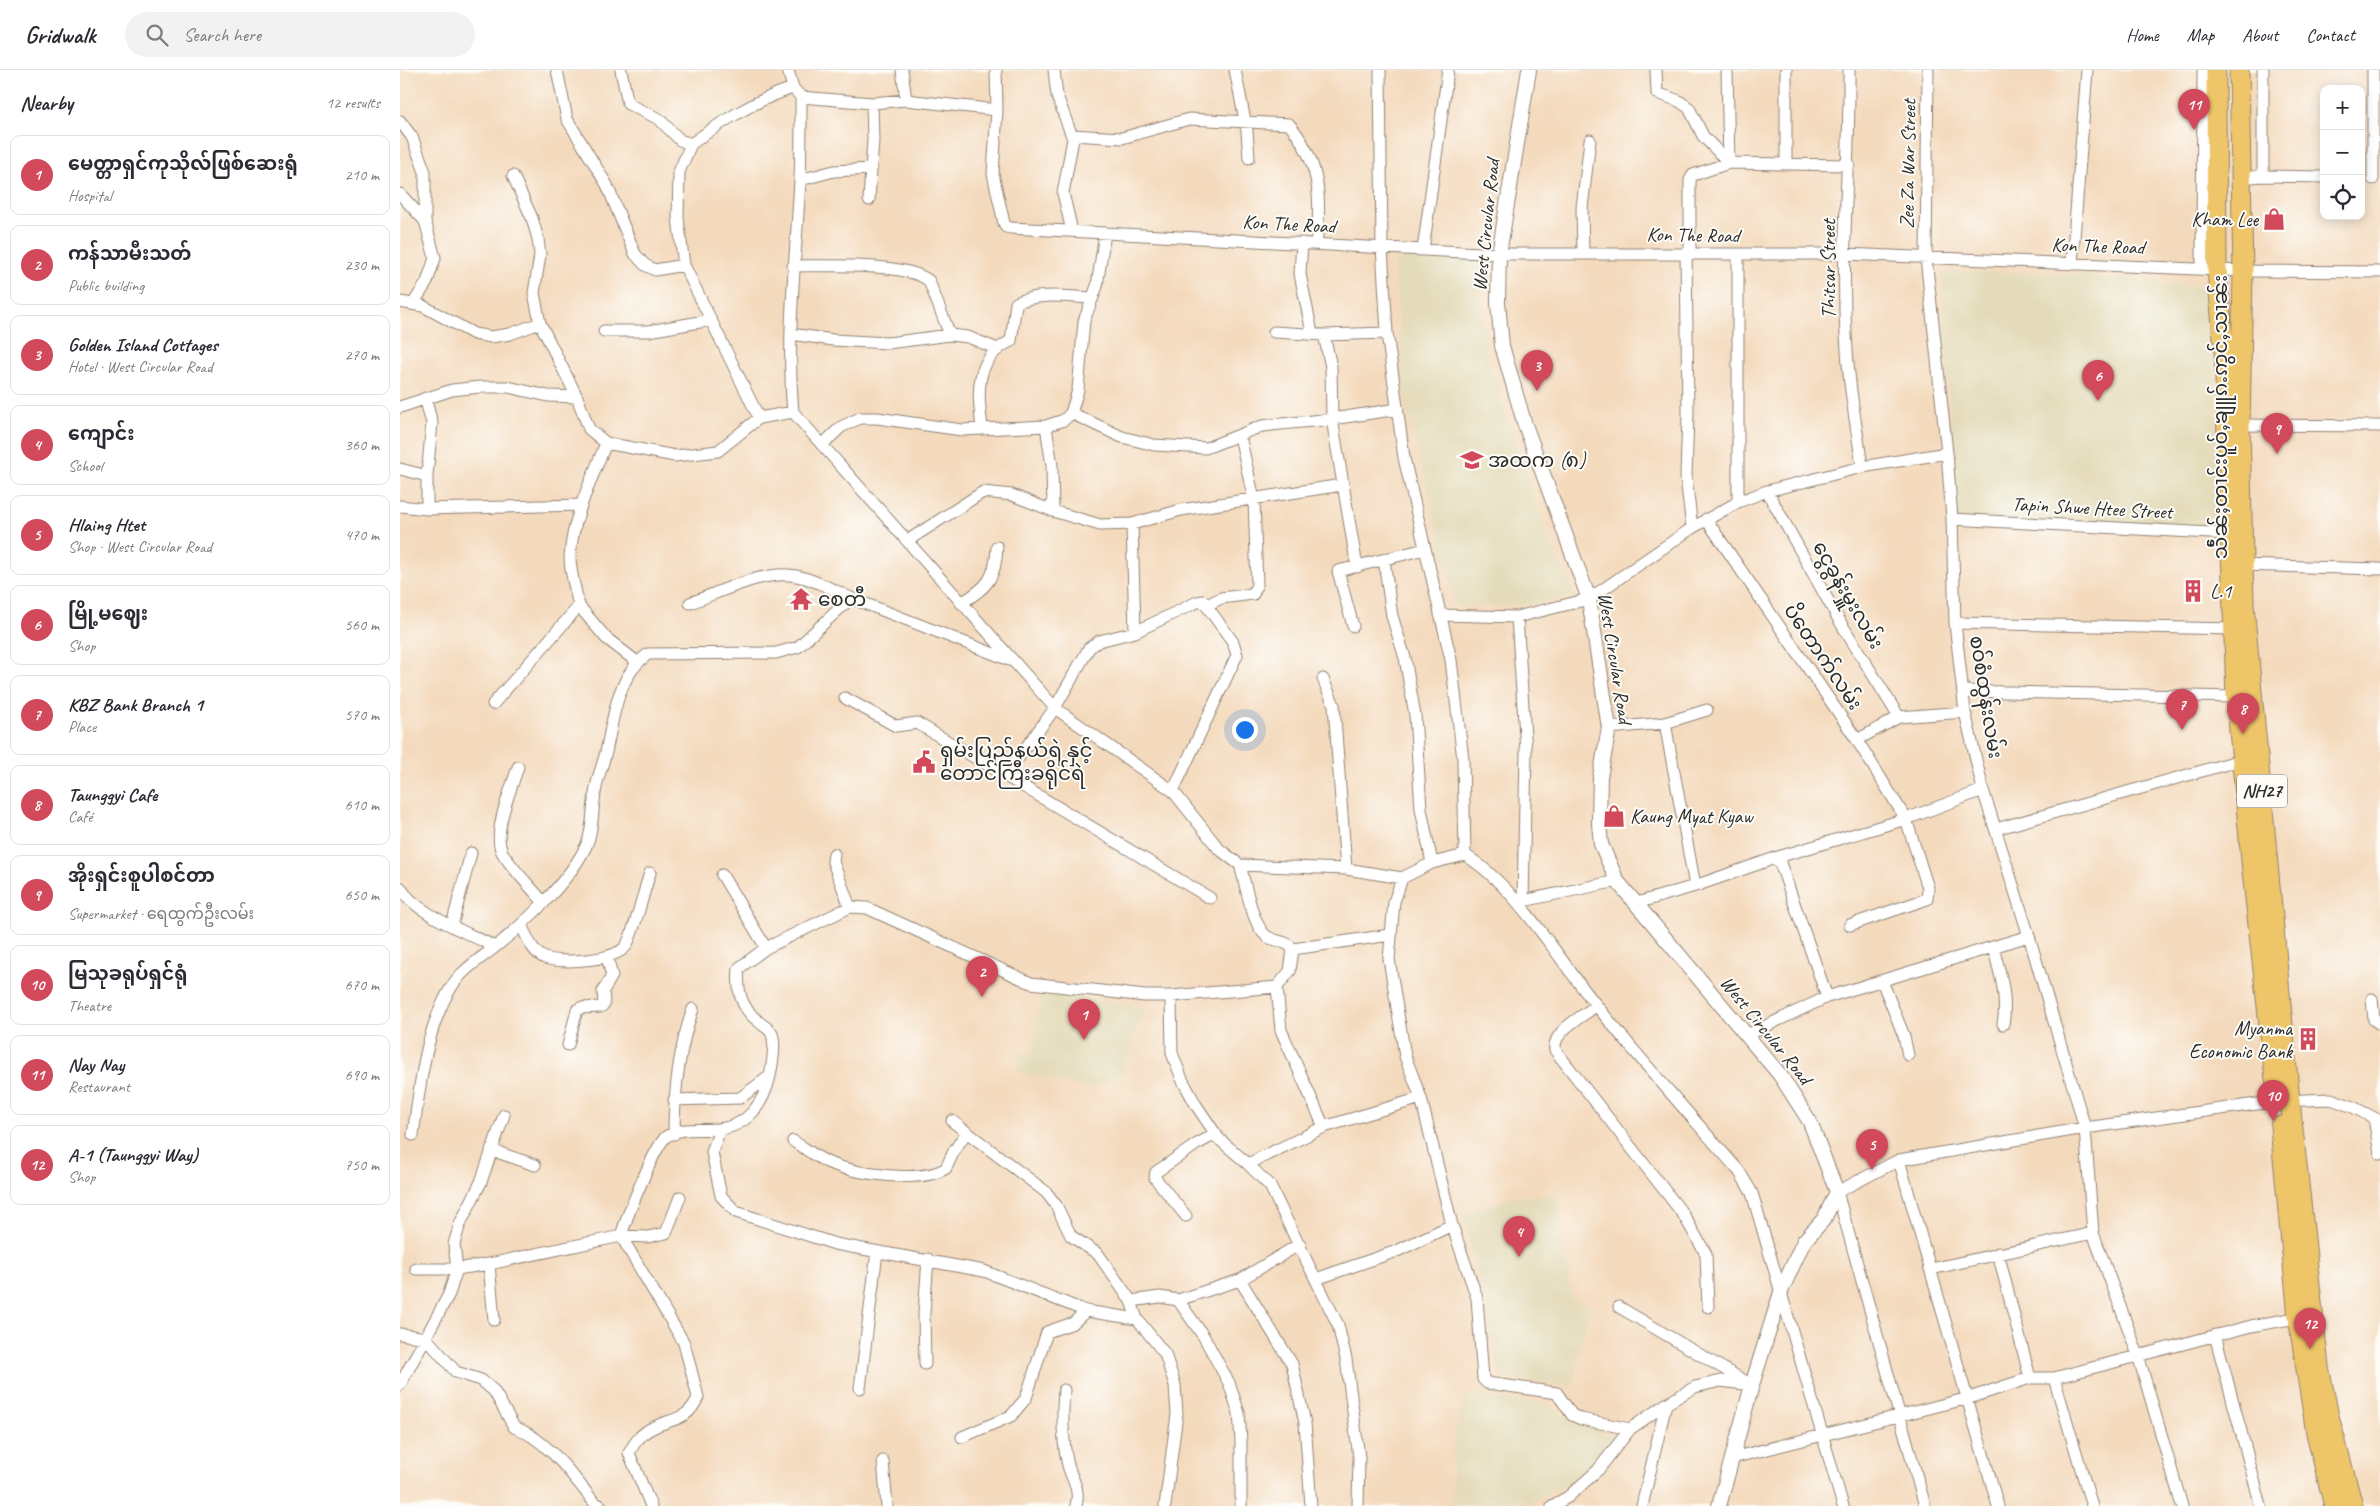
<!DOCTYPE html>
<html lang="en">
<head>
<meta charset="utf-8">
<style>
  body { margin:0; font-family:Caveat,"Noto Sans Myanmar",sans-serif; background:#f2f2f3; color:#2b2b33 }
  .controls { position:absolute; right:15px; top:15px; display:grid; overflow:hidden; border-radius:10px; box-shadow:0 2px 12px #0003 }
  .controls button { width:45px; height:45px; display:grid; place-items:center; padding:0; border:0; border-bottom:1px solid #e1e1e2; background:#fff; color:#2b2b33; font:25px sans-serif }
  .you { position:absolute; left:844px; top:659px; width:18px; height:18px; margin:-12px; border:4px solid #fff; border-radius:50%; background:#1a73e8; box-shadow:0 0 0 8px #1a73e833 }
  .badge { display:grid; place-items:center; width:32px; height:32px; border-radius:50%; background:#d1495b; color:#fff; font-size:16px; font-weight:700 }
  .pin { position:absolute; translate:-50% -41px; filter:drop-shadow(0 1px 2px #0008) }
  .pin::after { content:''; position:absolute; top:26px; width:18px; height:15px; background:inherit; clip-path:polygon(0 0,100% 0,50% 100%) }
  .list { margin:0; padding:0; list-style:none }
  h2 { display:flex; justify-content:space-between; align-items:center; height:65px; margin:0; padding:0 20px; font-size:21px }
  h2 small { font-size:16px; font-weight:400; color:#7c7c81 }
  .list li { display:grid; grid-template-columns:32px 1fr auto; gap:15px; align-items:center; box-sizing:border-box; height:80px; margin:0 10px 10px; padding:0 10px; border:1px solid #e1e1e2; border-radius:10px }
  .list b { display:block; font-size:19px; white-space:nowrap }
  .list p { margin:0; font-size:16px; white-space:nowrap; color:#7c7c81 }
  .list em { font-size:16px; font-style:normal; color:#7c7c81 }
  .icon { flex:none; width:28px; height:28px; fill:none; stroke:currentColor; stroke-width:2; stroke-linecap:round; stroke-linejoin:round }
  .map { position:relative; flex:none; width:1980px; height:1436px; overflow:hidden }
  header { display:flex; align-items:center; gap:30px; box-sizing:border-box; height:70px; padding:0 25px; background:#fff; border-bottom:1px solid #e1e1e2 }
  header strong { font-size:24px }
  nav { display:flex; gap:28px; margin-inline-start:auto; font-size:18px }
  .search { width:350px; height:45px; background:#f2f2f3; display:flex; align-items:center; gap:12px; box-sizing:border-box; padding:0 18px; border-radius:28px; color:#7c7c81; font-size:19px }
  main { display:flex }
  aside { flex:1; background:#fff }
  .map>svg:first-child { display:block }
</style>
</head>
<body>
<header>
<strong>Gridwalk</strong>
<div class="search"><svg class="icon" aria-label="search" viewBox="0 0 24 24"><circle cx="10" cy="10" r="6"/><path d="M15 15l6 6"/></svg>Search here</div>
<nav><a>Home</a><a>Map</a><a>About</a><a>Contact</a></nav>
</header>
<main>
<aside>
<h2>Nearby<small>12 results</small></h2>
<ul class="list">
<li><span class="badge">1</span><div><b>မေတ္တာရှင်ကုသိုလ်ဖြစ်ဆေးရုံ</b><p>Hospital</p></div><em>210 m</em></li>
<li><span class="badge">2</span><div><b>ကန်သာမီးသတ်</b><p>Public building</p></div><em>230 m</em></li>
<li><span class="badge">3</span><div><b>Golden Island Cottages</b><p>Hotel · West Circular Road</p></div><em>270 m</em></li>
<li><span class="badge">4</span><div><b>ကျောင်း</b><p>School</p></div><em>360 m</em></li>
<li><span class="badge">5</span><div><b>Hlaing Htet</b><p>Shop · West Circular Road</p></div><em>470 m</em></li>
<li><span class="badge">6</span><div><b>မြို့မဈေး</b><p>Shop</p></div><em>560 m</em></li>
<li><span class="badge">7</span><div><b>KBZ Bank Branch 1</b><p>Place</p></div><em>570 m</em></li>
<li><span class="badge">8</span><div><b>Taunggyi Cafe</b><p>Café</p></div><em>610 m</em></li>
<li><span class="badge">9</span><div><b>အိုးရှင်းစူပါစင်တာ</b><p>Supermarket · ရေထွက်ဦးလမ်း</p></div><em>650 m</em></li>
<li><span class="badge">10</span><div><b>မြသုခရုပ်ရှင်ရုံ</b><p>Theatre</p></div><em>670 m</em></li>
<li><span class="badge">11</span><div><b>Nay Nay</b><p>Restaurant</p></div><em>690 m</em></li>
<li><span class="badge">12</span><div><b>A-1 (Taunggyi Way)</b><p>Shop</p></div><em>750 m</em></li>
</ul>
</aside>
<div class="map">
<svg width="1980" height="1436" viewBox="0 0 1980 1436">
  <rect width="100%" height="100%" fill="#fdfcf7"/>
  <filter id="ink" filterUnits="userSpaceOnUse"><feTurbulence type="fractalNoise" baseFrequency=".02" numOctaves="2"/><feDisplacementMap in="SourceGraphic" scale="10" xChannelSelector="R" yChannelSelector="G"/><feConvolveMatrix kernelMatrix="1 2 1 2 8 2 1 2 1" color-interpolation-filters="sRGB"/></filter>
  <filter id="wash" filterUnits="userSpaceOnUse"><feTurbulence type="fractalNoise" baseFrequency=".0096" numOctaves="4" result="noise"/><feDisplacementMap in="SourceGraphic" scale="20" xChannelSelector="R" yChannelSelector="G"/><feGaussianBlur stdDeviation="1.12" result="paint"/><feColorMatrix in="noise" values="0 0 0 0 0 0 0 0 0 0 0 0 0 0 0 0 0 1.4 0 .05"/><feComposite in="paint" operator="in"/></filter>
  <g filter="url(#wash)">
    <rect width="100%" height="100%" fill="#f4dabd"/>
    <path fill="#e4dbba" d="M 993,186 L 1081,189 L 1080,218 L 1088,291 L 1147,466 L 1174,525 L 1139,534 L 1056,537 L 1005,327 Z
      M 1541,202 L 1678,204 L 1813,219 L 1818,458 L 1557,447 Z
      M 641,920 L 745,939 L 733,967 L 733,974 L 721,1004 L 692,1019 L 617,1002 L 620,981 L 633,983 Z
      M 1156,1124 L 1172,1229 L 1190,1237 L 1172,1317 L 1101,1307 L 1063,1144 L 1114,1127 Z
      M 1065,1325 L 1147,1333 L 1177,1355 L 1218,1366 L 1169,1413 L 1123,1436 L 1051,1436 L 1054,1368 Z"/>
  </g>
  <g filter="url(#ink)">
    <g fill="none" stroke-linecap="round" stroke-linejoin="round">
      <defs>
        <path id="minor" d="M 157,0 L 167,49 L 207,115 L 235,184 L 245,195 L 255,200 L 284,195 L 359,348 L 393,342 L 655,638 L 773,721 L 819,779 L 840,795 L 946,799 L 1002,808 L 1032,793 L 1065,785 C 1116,816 1158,889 1197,936 C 1242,992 1291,1046 1339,1101 L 1352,1123 L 1443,1436
          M 221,0 L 228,34 L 259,49 L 280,70 L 291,74 L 279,102 L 278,148 L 284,195
          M 388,0 L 393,18 L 401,27 C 401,54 401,83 400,110 C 396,188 386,264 393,342
          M 502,0 L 506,30
          M 596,0 L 597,40 L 593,104 L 604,153 L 606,157 L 611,158 L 1099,184 L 1444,184 L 1843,201 L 1980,202
          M 654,0 L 657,26 L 673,69 L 663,123 L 672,161
          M 835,0 L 847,61 L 849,88
          M 980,0 L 982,177 L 987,263 L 1004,388 L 1051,590 L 1063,689 L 1065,785
          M 1256,0 L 1257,23 L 1279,31 L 1289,38 L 1303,66 L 1329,93
          M 1327,0 L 1329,93
          M 1386,0 L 1386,93
          M 1449,0 C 1450,93 1440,187 1447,280 C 1449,319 1457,358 1462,397
          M 1528,0 L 1526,188 L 1547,383 L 1552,449 L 1555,553 L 1565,642 L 1583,720 L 1629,866 L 1685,1058 L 1693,1163 L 1738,1285 L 1782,1436
          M 1863,0 L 1863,106
          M 1973,0 L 1973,109
          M 401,27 L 472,33 L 506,30 L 597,40
          M 0,51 L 12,67 L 25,102 L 25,151 L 35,188 L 27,212 L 13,234
          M 672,65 L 722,68 L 789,49 L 889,54 C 920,91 922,128 916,174
          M 291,74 C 323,51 355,30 393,18
          M 113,106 L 132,148 L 138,169 L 140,185 L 134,223 L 140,253
          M 1840,108 L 1863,106 L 1924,107
          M 400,110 L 434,101 L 471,99
          M 0,124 L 25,151
          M 469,130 L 473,70 L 472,33
          M 902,173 L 900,204 L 912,263
          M 1023,180 L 1048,0
          M 1286,182 L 1288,343 L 1286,407 L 1292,458
          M 1290,182 L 1290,110 L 1293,105 L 1329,93 L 1449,95
          M 1183,183 L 1182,138 L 1190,70
          M 1338,185 L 1338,432
          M 1672,194 L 1687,0
          M 393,196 C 424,196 507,192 529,211 L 550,265
          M 1802,198 L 1803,0
          M 0,232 L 23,236 L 74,264 L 91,267 L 110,264 L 140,253 L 177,327 L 189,359 L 206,373 L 275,386 L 318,381 L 359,348
          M 204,261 L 249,261 L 311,250
          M 874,262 L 924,265 L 987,263
          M 391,264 L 433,270 L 488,273 L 550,265 L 568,267 L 595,278
          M 924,265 L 931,297 L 932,349 L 957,497
          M 25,328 L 32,353 L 27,406 L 27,439
          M 0,337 L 52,320 L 80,317 L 108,317 L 148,326 L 177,327
          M 671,343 L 722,367 L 754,375 L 806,378 L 862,356 L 932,349 L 998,339
          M 1840,355 L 1980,356
          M 646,356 L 652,396 L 653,441
          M 582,358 C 578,323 573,289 611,271 L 616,233 C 638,222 670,227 693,228
          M 422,375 L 441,357 L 460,348 L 477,348 L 562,360 L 646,356 L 664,350 L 671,343 L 678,320 L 684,251 L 697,216 L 705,163
          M 0,399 L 27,406
          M 1367,421 L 1439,550 L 1499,647
          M 0,436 L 27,439 L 181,435
          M 1306,449 L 1457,670 L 1506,749 L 1528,818 L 1527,829 L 1450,855
          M 1552,449 L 1829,464
          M 732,454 L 735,562
          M 507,471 L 583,422 L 612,425 L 653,441 L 700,455 L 732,454 L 781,440 L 942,415
          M 984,490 L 992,546 L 1005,588 L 1015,645 L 1021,739 L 1032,793
          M 1837,495 L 1980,499
          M 290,533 C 321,522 369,497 401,507 C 418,511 435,521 451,528
          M 561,533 C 587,518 596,508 597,477
          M 807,535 L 821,528 L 853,524 L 857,515 L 854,430 L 840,366
          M 179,536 L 206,568 L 237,592
          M 1040,545 L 1117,547 L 1189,529 L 1292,458 L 1338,432 L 1367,421 L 1462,397 L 1547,383
          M 1117,547 L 1126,681 L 1123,831
          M 1555,553 L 1833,559
          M 953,556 L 938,501 L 1025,479
          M 923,609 L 934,635 L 946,799
          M 1563,621 L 1836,627
          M 445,628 L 496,656 L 517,653 L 810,828
          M 93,634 L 179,536 C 176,521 170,503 170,487 C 172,448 192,409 206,373
          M 1265,653 L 1295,816
          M 1209,658 L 1265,653 L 1307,640
          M 1457,670 L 1499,647 L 1565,642
          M 118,697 C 112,717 92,762 102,782 C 111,798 132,818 144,833
          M 605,706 L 655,638 L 689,578 L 699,571 L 735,562 L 797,532 L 803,531 L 833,572 L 837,585 L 773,721
          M 1596,759 L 1841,690
          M 434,784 L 433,792 L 450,837
          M 1378,787 L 1427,927
          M 322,805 L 366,878
          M 1002,808 L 994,832 L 989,889 L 1005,986 L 1021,1028 L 1052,1155 L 1077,1228 L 1083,1309 L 1087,1313 L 1157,1323 L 1172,1345 L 1181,1349 L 1230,1359
          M 0,817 C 15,844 67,862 95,877
          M 1118,832 L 1217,811
          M 1237,833 L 1295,816 L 1378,787 L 1506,749 L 1583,720
          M 52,855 L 71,783
          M 121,855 C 127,866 132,883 145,888 C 161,894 215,891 226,876 C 233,866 245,817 250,803
          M 1593,877 C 1600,902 1608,928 1603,954
          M 893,879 L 990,865
          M 1482,911 L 1504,966 L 1508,985
          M 877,917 L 881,960 L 924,1057
          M 771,926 L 772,983 L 782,1009 L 796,1035 L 819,1069 L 848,1094 L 870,1116 L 938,1255 L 946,1289 L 959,1387 L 958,1436
          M 1972,929 L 1974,950 L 1980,954
          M 1196,936 C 1183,946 1152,961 1155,980 L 1283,1144 L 1306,1184 L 1308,1237
          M 1347,965 L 1427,927 L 1629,866
          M 168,975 L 177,940 L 180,938 L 201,937 L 204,934 L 203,921 L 212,906 L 207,887
          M 274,1030 L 340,1028 L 370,1006
          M 1974,1048 L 1980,1084
          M 552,1051 L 646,1122 L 656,1135 L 671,1166 L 698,1184 L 731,1231 L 737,1249 L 765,1284 L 775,1315 L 777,1344 L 765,1436
          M 320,1059 L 312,1082 L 321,1126 L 336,1142 L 435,1174 L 584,1201 L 686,1241 L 737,1249
          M 274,1064 C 274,1023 279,978 293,939
          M 13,1065 C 20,1016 25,959 52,916 C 62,900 80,889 94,878 C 125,853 171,810 187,774 C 194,757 192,736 196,718 C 198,706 203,694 206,682 C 214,647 216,607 248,584 L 376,583 L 398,577 L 451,528 L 612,591
          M 393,1071 C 405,1078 417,1088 429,1093 C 456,1104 522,1114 546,1098 L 554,1081 L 566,1063
          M 91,1080 L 135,1095
          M 1499,1090 L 1598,1436
          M 848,1094 L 924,1057 L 1021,1028
          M 786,1146 L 755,1108 L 756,1102 L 797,1074 L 816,1064
          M 1598,1183 L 1630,1308
          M 89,1194 L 94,1250
          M 16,1199 L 57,1199 L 89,1194 L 221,1166 C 226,1149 255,1074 267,1066 C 284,1056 300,1061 319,1059 C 348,1056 364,1033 370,1006 C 372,995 376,975 372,964 C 370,959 362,955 358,951 C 340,937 337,920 339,898 L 366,878 L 450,837 L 467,838 L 631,913 L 745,926 L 771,926 L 877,917 L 890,901 L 893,879 C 886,870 876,872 868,867 C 853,859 845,812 840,795
          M 1531,1199 L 1693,1163
          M 916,1209 L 997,1181 L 1052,1155
          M 840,1210 L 892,1294 L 905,1353 L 911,1436
          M 778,1230 L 804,1267 L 829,1313 L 839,1343 L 841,1371 L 841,1436
          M 731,1231 L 760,1227 L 778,1230 L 840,1210 L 900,1174
          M 1219,1237 L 1348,1313
          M 0,1264 L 26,1268 L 56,1302 L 81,1310 L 94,1321 L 114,1357 C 147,1369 172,1405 194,1432 L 201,1436
          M 1815,1265 L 1861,1436
          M 525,1294 L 524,1243 L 528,1189
          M 1654,1308 L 1692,1436
          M 0,1315 L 49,1224 L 57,1199 L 54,1174 L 60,1154 L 81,1112 L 104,1045
          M 460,1318 L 477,1182
          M 664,1320 C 662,1345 662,1367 667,1391 C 670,1408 681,1417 676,1436
          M 562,1367 L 611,1346 L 626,1328 L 647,1262 L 673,1253 L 686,1241
          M 1332,1388 L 1569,1328 L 1630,1308 L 1654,1308 L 1851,1256 L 1902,1247
          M 483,1391 L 487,1436
          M 251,1436 L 229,1383 C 234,1374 238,1367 247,1361 C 268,1347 287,1354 298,1327 L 284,1273 L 221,1166 L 248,1167 L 266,1163 L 280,1127
          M 1152,1436 L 1168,1427 L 1198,1400 L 1230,1359 L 1266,1334 L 1295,1317 L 1321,1311 L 1352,1315
          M 1242,1436 L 1266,1334
          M 1525,1436 L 1437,1122 L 1499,1090 L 1685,1058 L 1878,1031 L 1931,1029 L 1953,1037 L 1980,1051"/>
        <path id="tertiary" d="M 1129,0 L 1099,184 L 1098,233 L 1102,276 L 1124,352 L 1189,529 L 1209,658 L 1200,707 L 1199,753 L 1201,774 L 1217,811 L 1380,1005 L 1410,1052 L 1437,1122 L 1424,1149 L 1404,1171 L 1382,1219 L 1352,1315 L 1319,1436"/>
        <path id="trunk" d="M 1816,0 L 1817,199 L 1824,280 L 1836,627 L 1852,801 L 1875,1009
          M 1839,0 L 1843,201 L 1840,355 L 1844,535 L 1890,1031 L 1919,1297 L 1929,1346 L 1953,1436
          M 1880,1056 L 1898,1248 L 1916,1363 L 1934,1436"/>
      </defs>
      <use href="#minor" stroke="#908274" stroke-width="13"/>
      <use href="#tertiary" stroke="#908274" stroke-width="16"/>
      <use href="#trunk" stroke="#908274" stroke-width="21"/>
      <use href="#minor" stroke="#fff" stroke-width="11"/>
      <use href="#tertiary" stroke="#fff" stroke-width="14"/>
      <use href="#trunk" stroke="#eec569" stroke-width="19"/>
    </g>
  </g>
  <defs>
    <symbol id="shop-bare" viewBox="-9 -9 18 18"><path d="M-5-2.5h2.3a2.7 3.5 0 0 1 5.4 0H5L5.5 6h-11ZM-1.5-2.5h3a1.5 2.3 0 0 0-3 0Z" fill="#d1495b" stroke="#fdfcf7" stroke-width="2.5" paint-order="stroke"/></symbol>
    <symbol id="school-bare" viewBox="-9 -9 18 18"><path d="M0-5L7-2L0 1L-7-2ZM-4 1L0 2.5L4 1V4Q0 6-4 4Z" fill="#d1495b" stroke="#fdfcf7" stroke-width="2.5" paint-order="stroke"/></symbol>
    <symbol id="building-bare" viewBox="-9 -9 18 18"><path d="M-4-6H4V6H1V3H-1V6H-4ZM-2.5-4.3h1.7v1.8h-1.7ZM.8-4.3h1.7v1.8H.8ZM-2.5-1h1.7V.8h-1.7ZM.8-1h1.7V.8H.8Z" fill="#d1495b" stroke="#fdfcf7" stroke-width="2.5" paint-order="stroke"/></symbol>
    <symbol id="temple-bare" viewBox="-9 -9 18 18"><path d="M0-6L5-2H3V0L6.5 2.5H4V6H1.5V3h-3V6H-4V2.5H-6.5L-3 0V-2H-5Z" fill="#d1495b" stroke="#fdfcf7" stroke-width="2.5" paint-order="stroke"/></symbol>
    <symbol id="civic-bare" viewBox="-9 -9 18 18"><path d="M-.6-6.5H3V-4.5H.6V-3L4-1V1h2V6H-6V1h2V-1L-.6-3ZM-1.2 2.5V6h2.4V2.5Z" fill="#d1495b" stroke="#fdfcf7" stroke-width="2.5" paint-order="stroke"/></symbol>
  </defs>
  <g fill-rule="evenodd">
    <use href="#shop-bare" x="1858" y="133" width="32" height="32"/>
    <use href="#school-bare" x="1056" y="374" width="32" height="32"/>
    <use href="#building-bare" x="1777" y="505" width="32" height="32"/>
    <use href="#temple-bare" x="385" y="513" width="32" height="32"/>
    <use href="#civic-bare" x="508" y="676" width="32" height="32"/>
    <use href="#shop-bare" x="1198" y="730" width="32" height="32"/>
    <use href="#building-bare" x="1892" y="953" width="32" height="32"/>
  </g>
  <g text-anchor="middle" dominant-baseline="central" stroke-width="4" stroke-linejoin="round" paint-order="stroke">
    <rect fill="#fdfcf7" stroke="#6a6a68" stroke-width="1" x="1837" y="704.5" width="50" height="33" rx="4"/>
    <g font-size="19" font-weight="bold" fill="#2b2b2b">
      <text x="1862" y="721">NH27</text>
    </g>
    <g font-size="20" fill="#2b2b2b" stroke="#fdfcf7">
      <text transform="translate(1508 94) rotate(-89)">Zee Za War Street</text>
      <text transform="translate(889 154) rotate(3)">Kon The Road</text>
      <text transform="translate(1086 155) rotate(-84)">West Circular Road</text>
      <text transform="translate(1293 165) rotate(1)">Kon The Road</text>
      <text transform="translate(1698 176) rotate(2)">Kon The Road</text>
      <text transform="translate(1428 199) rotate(-90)">Thitsar Street</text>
      <text transform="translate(1820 347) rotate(-90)">သဵႅၼ်ႈတၢင်းပူဝ်ႇၶျူၵ်ႉဢွင်ႇသၢၼ်း</text>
      <text transform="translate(1692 438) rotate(3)">Tapin Shwe Htee Street</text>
      <text transform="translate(1448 525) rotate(60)">ငွေခွန်းမှူးလမ်း</text>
      <text transform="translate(1423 587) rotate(56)">ပိတောက်လမ်း</text>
      <text transform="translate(1215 588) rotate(81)">West Circular Road</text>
      <text transform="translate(1586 627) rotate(81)">စဝ်စံထွန်းလမ်း</text>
      <text transform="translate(1366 960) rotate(51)">West Circular Road</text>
    </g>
    <g font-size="20" fill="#2b2b2b" stroke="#fdfcf7" text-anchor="start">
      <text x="1858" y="149" text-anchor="end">Kham Lee</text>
      <text x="1088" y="390">အထက (၈)</text>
      <text x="1810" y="521">L.1</text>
      <text x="418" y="529">စေတီ</text>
      <text x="540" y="680">ရှမ်းပြည်နယ်ရဲ နှင့်<tspan x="540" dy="23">တောင်ကြီးခရိုင်ရဲ</tspan></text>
      <text x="1230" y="746">Kaung Myat Kyaw</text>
      <text x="1892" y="958" text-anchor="end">Myanma<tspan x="1892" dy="23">Economic Bank</tspan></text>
    </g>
  </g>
</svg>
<div class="controls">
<button>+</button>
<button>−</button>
<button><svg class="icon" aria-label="locate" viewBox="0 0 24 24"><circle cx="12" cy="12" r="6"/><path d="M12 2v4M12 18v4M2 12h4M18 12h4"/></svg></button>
</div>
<div class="you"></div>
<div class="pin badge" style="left:684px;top:970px">1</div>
<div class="pin badge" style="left:582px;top:927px">2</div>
<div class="pin badge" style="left:1137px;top:321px">3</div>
<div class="pin badge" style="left:1119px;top:1187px">4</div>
<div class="pin badge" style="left:1472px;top:1100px">5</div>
<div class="pin badge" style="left:1698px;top:331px">6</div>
<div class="pin badge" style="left:1782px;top:660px">7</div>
<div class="pin badge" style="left:1843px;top:664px">8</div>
<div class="pin badge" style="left:1877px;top:384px">9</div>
<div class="pin badge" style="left:1873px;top:1051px">10</div>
<div class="pin badge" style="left:1794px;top:60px">11</div>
<div class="pin badge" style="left:1910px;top:1279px">12</div>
</div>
</main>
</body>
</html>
